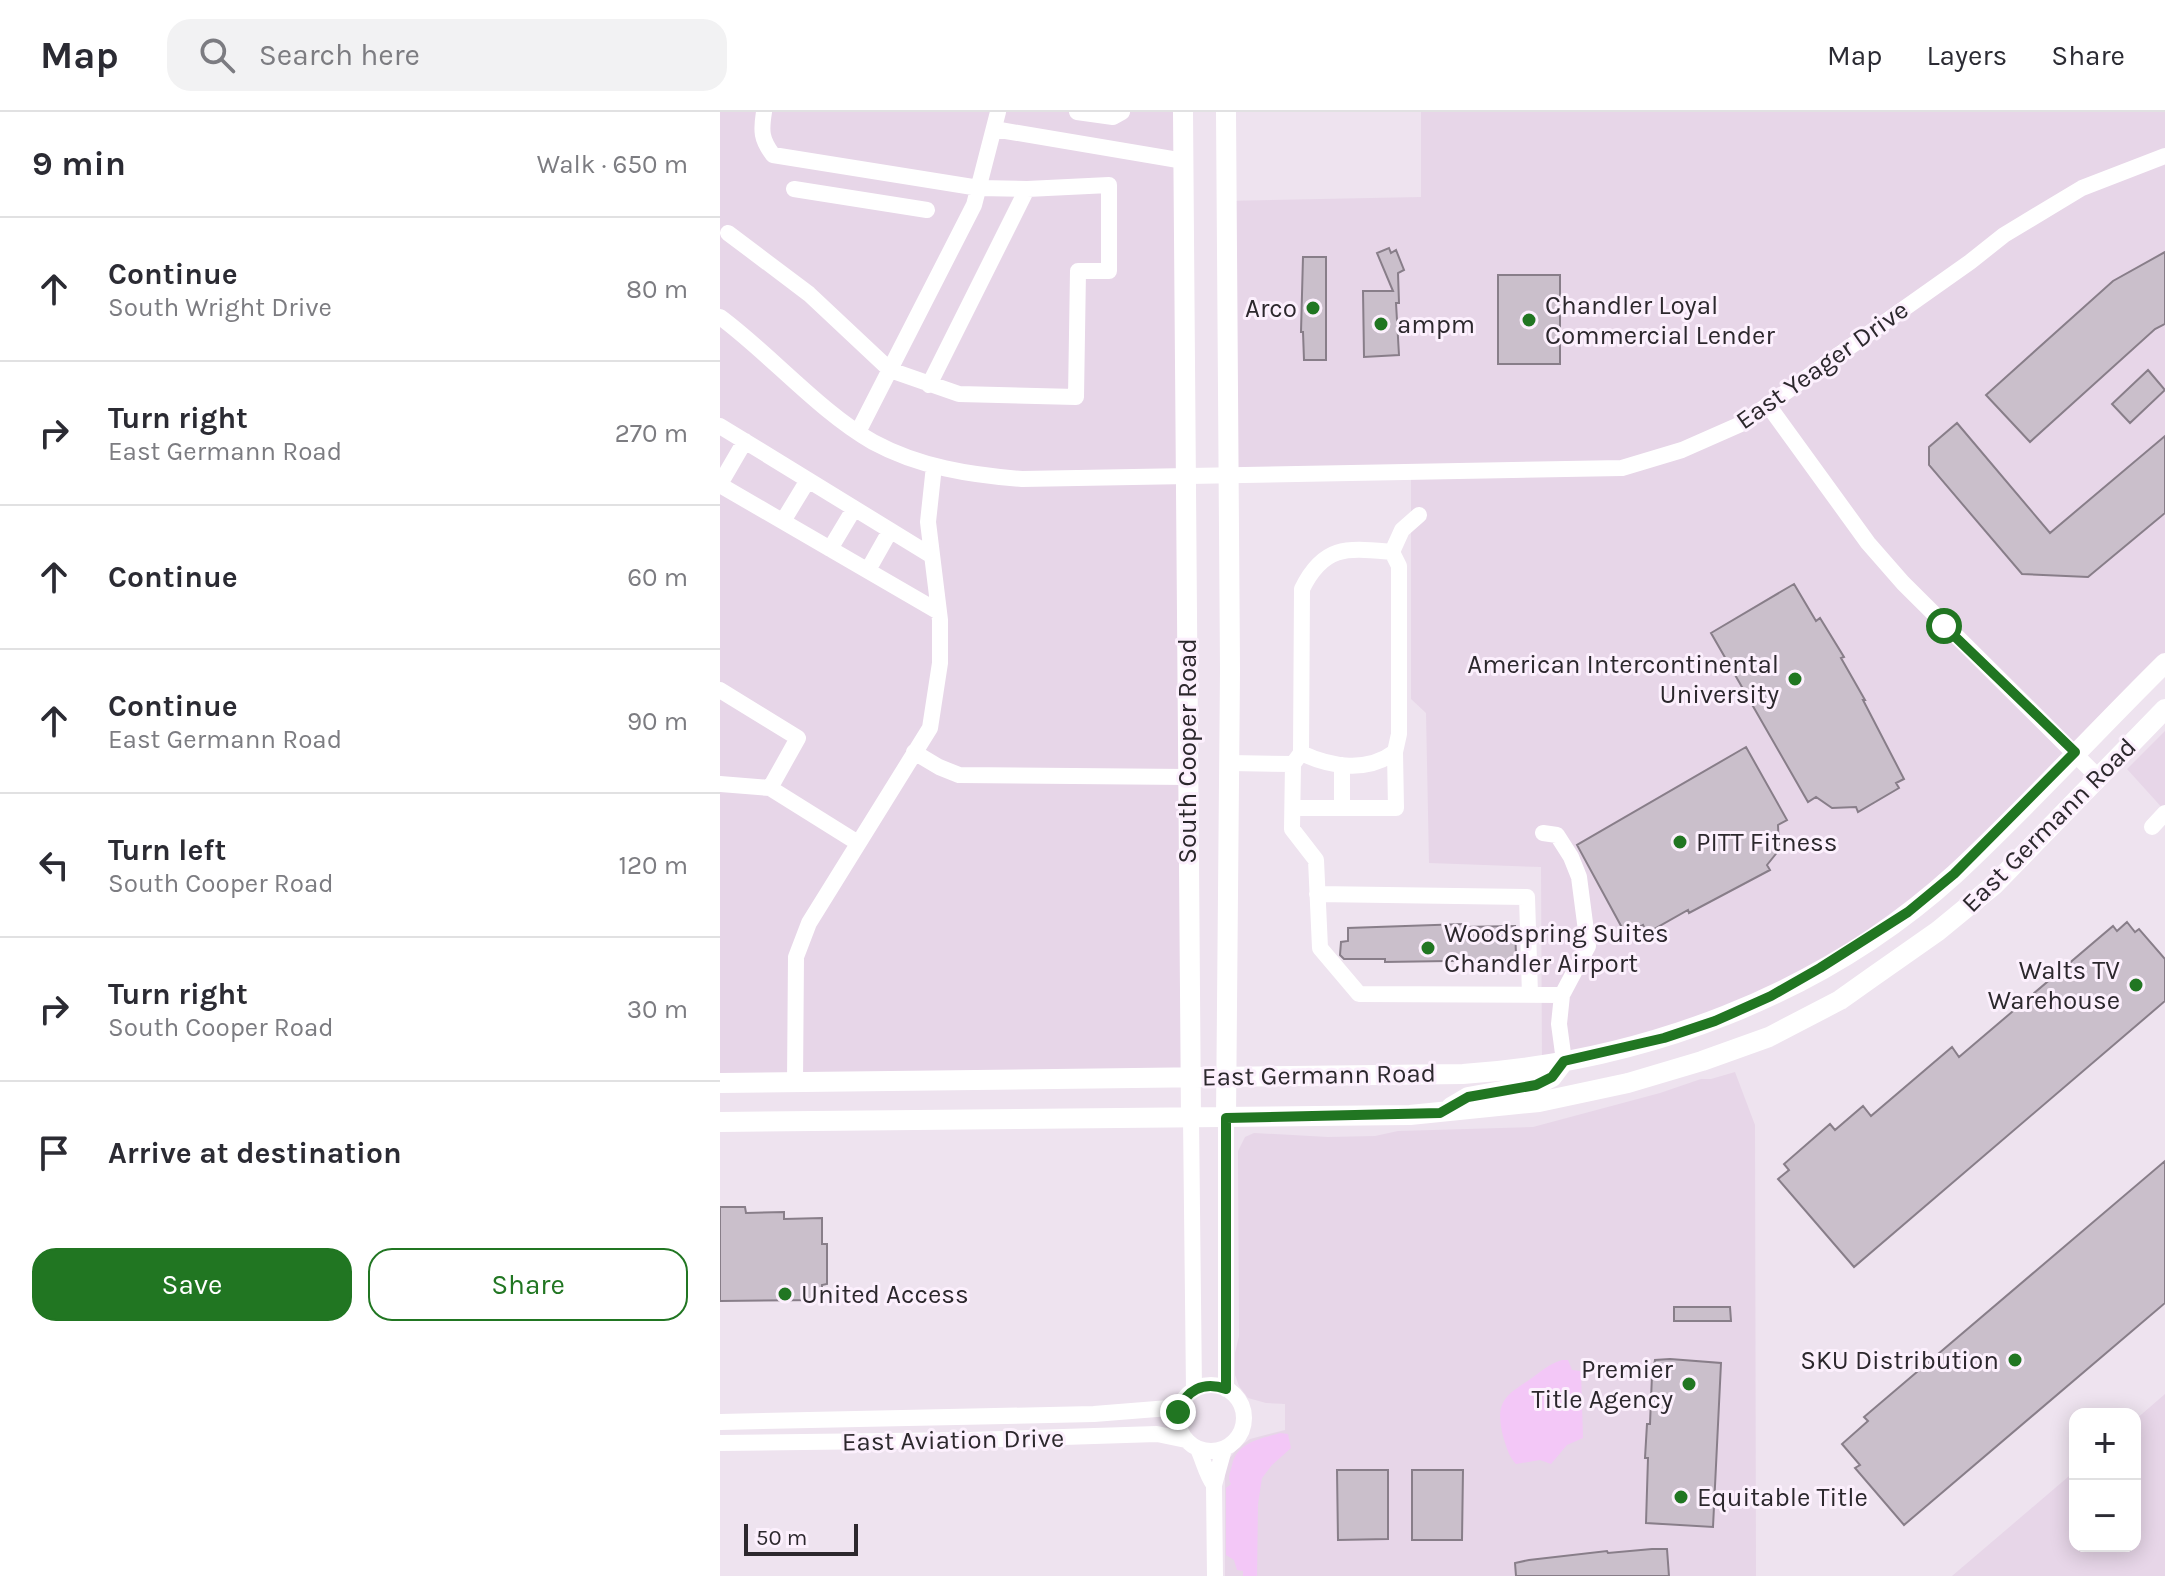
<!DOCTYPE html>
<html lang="en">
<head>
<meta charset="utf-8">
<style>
  body { margin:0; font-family:Karla,sans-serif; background:#f2f2f3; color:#2b2b33 }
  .controls { position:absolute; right:24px; bottom:24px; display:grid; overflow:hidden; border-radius:16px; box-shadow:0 4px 20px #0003 }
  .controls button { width:72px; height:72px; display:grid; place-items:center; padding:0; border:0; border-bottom:2px solid #e1e1e2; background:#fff; color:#2b2b33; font:40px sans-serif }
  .scale { position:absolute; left:24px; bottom:20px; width:114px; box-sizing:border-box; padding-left:8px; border:4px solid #2c282d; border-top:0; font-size:22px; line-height:28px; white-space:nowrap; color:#2c282d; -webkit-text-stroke:6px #fcf0fd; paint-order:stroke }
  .stop { position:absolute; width:24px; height:24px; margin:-18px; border:6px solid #217622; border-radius:50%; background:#fff }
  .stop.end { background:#217622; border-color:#fff; box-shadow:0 2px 8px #0008 }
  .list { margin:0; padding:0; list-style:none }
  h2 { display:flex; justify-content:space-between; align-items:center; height:104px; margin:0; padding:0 32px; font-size:34px }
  h2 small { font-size:26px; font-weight:400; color:#7c7c81 }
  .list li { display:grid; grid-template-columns:52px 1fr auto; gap:24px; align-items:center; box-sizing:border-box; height:144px; padding:0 32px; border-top:2px solid #e1e1e2 }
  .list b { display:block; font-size:30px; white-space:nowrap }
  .list p { margin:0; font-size:26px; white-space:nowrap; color:#7c7c81 }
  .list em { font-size:26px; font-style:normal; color:#7c7c81 }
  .actions { display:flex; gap:16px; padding:24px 32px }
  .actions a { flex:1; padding:18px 0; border:2px solid #217622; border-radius:24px; text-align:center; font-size:28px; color:#217622 }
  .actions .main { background:#217622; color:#fff }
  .icon { flex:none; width:44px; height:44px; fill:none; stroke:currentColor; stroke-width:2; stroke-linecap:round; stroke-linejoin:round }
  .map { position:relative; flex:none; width:1445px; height:1464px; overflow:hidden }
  header { display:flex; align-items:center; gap:48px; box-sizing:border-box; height:112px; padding:0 40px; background:#fff; border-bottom:2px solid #e1e1e2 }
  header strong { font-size:38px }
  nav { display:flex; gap:44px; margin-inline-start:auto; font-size:28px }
  .search { width:560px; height:72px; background:#f2f2f3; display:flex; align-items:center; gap:20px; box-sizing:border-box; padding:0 28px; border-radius:24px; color:#7c7c81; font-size:30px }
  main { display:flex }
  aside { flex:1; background:#fff }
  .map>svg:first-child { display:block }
</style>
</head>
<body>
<header>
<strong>Map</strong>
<div class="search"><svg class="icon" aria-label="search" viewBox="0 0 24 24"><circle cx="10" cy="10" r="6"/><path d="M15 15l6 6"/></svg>Search here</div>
<nav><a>Map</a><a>Layers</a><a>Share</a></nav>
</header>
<main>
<aside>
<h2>9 min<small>Walk · 650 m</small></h2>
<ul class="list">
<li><svg class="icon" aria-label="ahead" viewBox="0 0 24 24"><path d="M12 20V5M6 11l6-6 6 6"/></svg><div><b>Continue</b><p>South Wright Drive</p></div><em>80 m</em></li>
<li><svg class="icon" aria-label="right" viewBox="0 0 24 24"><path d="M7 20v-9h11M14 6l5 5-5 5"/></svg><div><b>Turn right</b><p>East Germann Road</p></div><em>270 m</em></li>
<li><svg class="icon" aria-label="ahead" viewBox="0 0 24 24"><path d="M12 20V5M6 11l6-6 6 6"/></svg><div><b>Continue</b></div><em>60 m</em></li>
<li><svg class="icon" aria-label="ahead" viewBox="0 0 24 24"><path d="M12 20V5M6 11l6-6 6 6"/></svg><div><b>Continue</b><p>East Germann Road</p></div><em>90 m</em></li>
<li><svg class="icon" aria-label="left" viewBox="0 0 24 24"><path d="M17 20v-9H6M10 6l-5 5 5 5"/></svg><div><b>Turn left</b><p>South Cooper Road</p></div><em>120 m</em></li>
<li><svg class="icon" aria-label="right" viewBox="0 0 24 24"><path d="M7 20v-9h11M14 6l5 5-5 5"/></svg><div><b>Turn right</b><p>South Cooper Road</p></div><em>30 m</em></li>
<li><svg class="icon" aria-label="arrive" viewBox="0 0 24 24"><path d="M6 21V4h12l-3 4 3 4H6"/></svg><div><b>Arrive at destination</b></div></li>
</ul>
<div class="actions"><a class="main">Save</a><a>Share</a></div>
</aside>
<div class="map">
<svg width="1445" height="1464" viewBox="0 0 1445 1464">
  <rect width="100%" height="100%" fill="#eee3ef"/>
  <path fill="#e7d6e8" d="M 0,0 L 461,0 L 470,965 L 0,970 Z
    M 701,0 L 1445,0 L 1445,551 L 1234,762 L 1051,884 L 822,954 L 821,755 L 709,751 L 706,601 L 691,587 L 691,361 L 508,362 L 506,89 L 701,85 Z
    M 1445,619 L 1445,699 L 1407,657 Z
    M 1015,960 L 1035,1013 L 1036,1464 L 505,1464 L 505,1362 L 508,1348 L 517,1337 L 530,1327 L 565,1318 L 565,1292 L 546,1291 L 528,1286 L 519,1274 L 515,1263 L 515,1241 L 519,1224 L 518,1039 L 525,1025 L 534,1021 L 608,1025 L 655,1024 L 678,1019 L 813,1015 L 940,981 L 981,967 L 991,967 Z
    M 1445,1282 L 1445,1464 L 1232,1464 L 1355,1359 L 1355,1434 L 1415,1434 L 1415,1308 Z"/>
  <path fill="#f3c7f7" d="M 842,1248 L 848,1248 L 852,1258 L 861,1259 L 863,1326 L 847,1333 L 831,1352 L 820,1348 L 796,1352 C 789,1345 786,1334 783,1324 C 775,1291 784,1284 809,1268 C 821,1260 828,1252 842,1248 Z
    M 560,1321 L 568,1322 L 571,1336 L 552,1353 L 542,1366 L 538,1392 L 537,1464 L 523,1464 L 523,1459 L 517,1458 L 514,1448 L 506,1443 L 506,1376 L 511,1372 C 507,1365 510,1362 512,1353 C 517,1330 540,1327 560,1321 Z"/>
  <path fill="#cabfcb" stroke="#887e89" stroke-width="2" d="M 669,136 L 671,141 L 676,138 L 684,158 L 678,161 L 679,191 L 676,191 L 679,243 L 644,245 L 643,179 L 673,179 L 657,141 Z
    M 1445,140 L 1445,212 L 1435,217 L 1310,330 L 1266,283 L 1393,169 Z
    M 583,145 L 606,145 L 606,248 L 584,248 L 583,220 L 581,220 Z
    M 778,163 L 840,163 L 840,252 L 778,252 Z
    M 1428,258 L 1445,278 L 1410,311 L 1392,292 Z
    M 1237,311 L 1330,421 L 1445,324 L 1445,401 L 1368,465 L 1302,462 L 1209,353 L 1209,335 Z
    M 1074,472 L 1096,509 L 1100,506 L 1124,545 L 1121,546 L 1145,588 L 1143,588 L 1184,667 L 1176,671 L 1179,676 L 1138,700 L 1136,695 L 1112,696 L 1096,685 L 1088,690 L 991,521 Z
    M 1026,635 L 1067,708 L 1058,713 L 1059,738 L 1047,753 L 1050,758 L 969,801 L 968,798 L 927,821 L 923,813 L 906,823 L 857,733 Z
    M 1407,810 L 1415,820 L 1419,817 L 1445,847 L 1445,889 L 1134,1155 L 1058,1067 L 1069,1058 L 1064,1052 L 1110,1012 L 1115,1018 L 1143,994 L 1151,1004 L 1232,935 L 1239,945 L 1393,814 L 1397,819 Z
    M 743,812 L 743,815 L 795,814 L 796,843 L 793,848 L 665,850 L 665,847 L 624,847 L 620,843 L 621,830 L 628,829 L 628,816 Z
    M 1445,1049 L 1445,1191 L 1184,1413 L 1135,1356 L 1140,1353 L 1122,1332 L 1148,1309 L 1144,1305 Z
    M 0,1095 L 25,1095 L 26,1101 L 64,1100 L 64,1107 L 102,1106 L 102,1132 L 107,1132 L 107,1172 L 102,1173 L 102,1188 L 0,1189 Z
    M 954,1195 L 1010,1195 L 1011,1209 L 954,1209 Z
    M 950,1247 L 1001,1251 L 993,1415 L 926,1411 L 928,1346 L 925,1346 L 927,1312 L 930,1312 L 932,1263 L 935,1248 Z
    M 617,1358 L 668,1358 L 668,1427 L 618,1428 Z
    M 692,1358 L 743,1358 L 742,1428 L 692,1428 Z
    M 932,1437 L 947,1437 L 949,1464 L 796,1464 L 795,1451 L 809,1448 L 887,1439 L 888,1441 Z"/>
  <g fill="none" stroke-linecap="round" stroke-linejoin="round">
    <path stroke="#fff" stroke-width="16" d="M 44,0 C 41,19 41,27 53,43 L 259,76 L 307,77
      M 357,0 L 393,5 L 402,0
      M 274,17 L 464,49
      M 74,77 L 207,98
      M 8,121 L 89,182 L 170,258 L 239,282 L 356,285 L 358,159 L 389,159 L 389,73 L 307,77 L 209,273
      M 0,205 C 50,242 100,300 153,330 C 199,355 250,363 302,367 L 902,356 L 962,338 L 1021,312 L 1250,150 L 1284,123 L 1362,76 L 1445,44
      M 1048,293 L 1148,431 L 1183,471 L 1378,665
      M 0,314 L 212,444
      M 138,320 L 254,93 L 278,0
      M 0,372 L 25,329
      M 0,373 L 219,500
      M 63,409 L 88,368
      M 110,437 L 134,397
      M 148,458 L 170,419
      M 0,578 L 78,626 L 50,676
      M 194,640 L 219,655 L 239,663 L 467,665
      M 581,641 C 611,655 647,661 675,640 L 679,622 L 679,454 L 672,440
      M 510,651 L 573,652 L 572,717 L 596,748 L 600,836 L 639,882 L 842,883
      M 573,652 L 581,641 L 582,477 C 604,432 628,436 672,440 L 682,418 L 699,403
      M 0,672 L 50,676 L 138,731
      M 573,696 L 622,696 L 622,653
      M 622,696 L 676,696 L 675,640
      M 1432,715 L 1445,701
      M 823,721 L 837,723 L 851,745 L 859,765 L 868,834 L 842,883 L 839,912 L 844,949
      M 597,782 L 807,785 L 810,883
      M 75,970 L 76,845 L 89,811 L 210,616 L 220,551 L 220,508 L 208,410 L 214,354
      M 471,1006 L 474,1278
      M458 1306a33 33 0 1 1 66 0a33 33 0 1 1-66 0Z
      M 506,1277 L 506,1006
      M 0,1310 L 374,1302 L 449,1296 L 461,1291
      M 0,1331 L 249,1328 L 437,1322 L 466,1328
      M 478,1337 C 484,1350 486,1362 494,1373
      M 495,1464 L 494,1373 L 504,1337"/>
    <path stroke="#fff" stroke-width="20" d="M 463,0 L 471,1006
      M 0,971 L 743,962 C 922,950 1101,884 1235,762 C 1307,695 1375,620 1445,551
      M 731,995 L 748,985 L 816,973 L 832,965 L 844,949
      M 506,1006 L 510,558 L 506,0
      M 0,1010 L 690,1003 L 819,990 L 908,971 L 982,949 L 1049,925 L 1120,888 L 1151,866 L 1218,819 L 1274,773 L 1445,597"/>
  </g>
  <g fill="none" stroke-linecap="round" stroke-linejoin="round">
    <path stroke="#217622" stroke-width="10" d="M 458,1300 C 466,1278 483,1269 506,1277 L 506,1006 L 720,1001 L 748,985 L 816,973 L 832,965 L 844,949 L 944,926 L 995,909 L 1051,884 L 1100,856 L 1188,800 L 1234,762 L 1355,640 L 1224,514"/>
  </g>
  <g fill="#217622" stroke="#fcf0fd" stroke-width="3">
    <circle cx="593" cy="196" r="8"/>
    <circle cx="809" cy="208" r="8"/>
    <circle cx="661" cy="212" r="8"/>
    <circle cx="1075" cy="567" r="8"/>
    <circle cx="960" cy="730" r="8"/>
    <circle cx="708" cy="836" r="8"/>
    <circle cx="1416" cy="873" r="8"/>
    <circle cx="65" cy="1182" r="8"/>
    <circle cx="1295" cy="1248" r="8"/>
    <circle cx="969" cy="1272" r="8"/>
    <circle cx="961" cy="1385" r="8"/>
  </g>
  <g text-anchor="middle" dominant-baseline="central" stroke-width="6" stroke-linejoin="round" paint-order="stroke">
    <g font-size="26" fill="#2c282d" stroke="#fcf0fd" text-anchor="start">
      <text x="825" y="193">Chandler Loyal<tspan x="825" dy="30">Commercial Lender</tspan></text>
      <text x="577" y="196" text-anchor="end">Arco</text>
      <text x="677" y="212">ampm</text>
      <text x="1059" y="552" text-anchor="end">American Intercontinental<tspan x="1059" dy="30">University</tspan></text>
      <text x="976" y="730">PITT Fitness</text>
      <text x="724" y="821">Woodspring Suites<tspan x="724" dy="30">Chandler Airport</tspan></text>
      <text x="1400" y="858" text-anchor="end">Walts TV<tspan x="1400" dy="30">Warehouse</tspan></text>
      <text x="81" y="1182">United Access</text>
      <text x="1279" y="1248" text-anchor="end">SKU Distribution</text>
      <text x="953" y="1257" text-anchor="end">Premier<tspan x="953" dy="30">Title Agency</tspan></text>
      <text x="977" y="1385">Equitable Title</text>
    </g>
    <g font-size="26" fill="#2c282d" stroke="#fcf0fd">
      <text transform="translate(1102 253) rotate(-35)">East Yeager Drive</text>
      <text transform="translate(467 639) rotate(-90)">South Cooper Road</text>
      <text transform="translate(1329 713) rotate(-45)">East Germann Road</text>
      <text transform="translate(599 963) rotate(-1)">East Germann Road</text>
      <text transform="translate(233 1328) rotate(-1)">East Aviation Drive</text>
    </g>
  </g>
</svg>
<div class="controls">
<button>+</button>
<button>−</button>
</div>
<div class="scale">50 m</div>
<div class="stop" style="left:1224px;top:514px"></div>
<div class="stop end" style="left:458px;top:1300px"></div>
</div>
</main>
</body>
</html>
